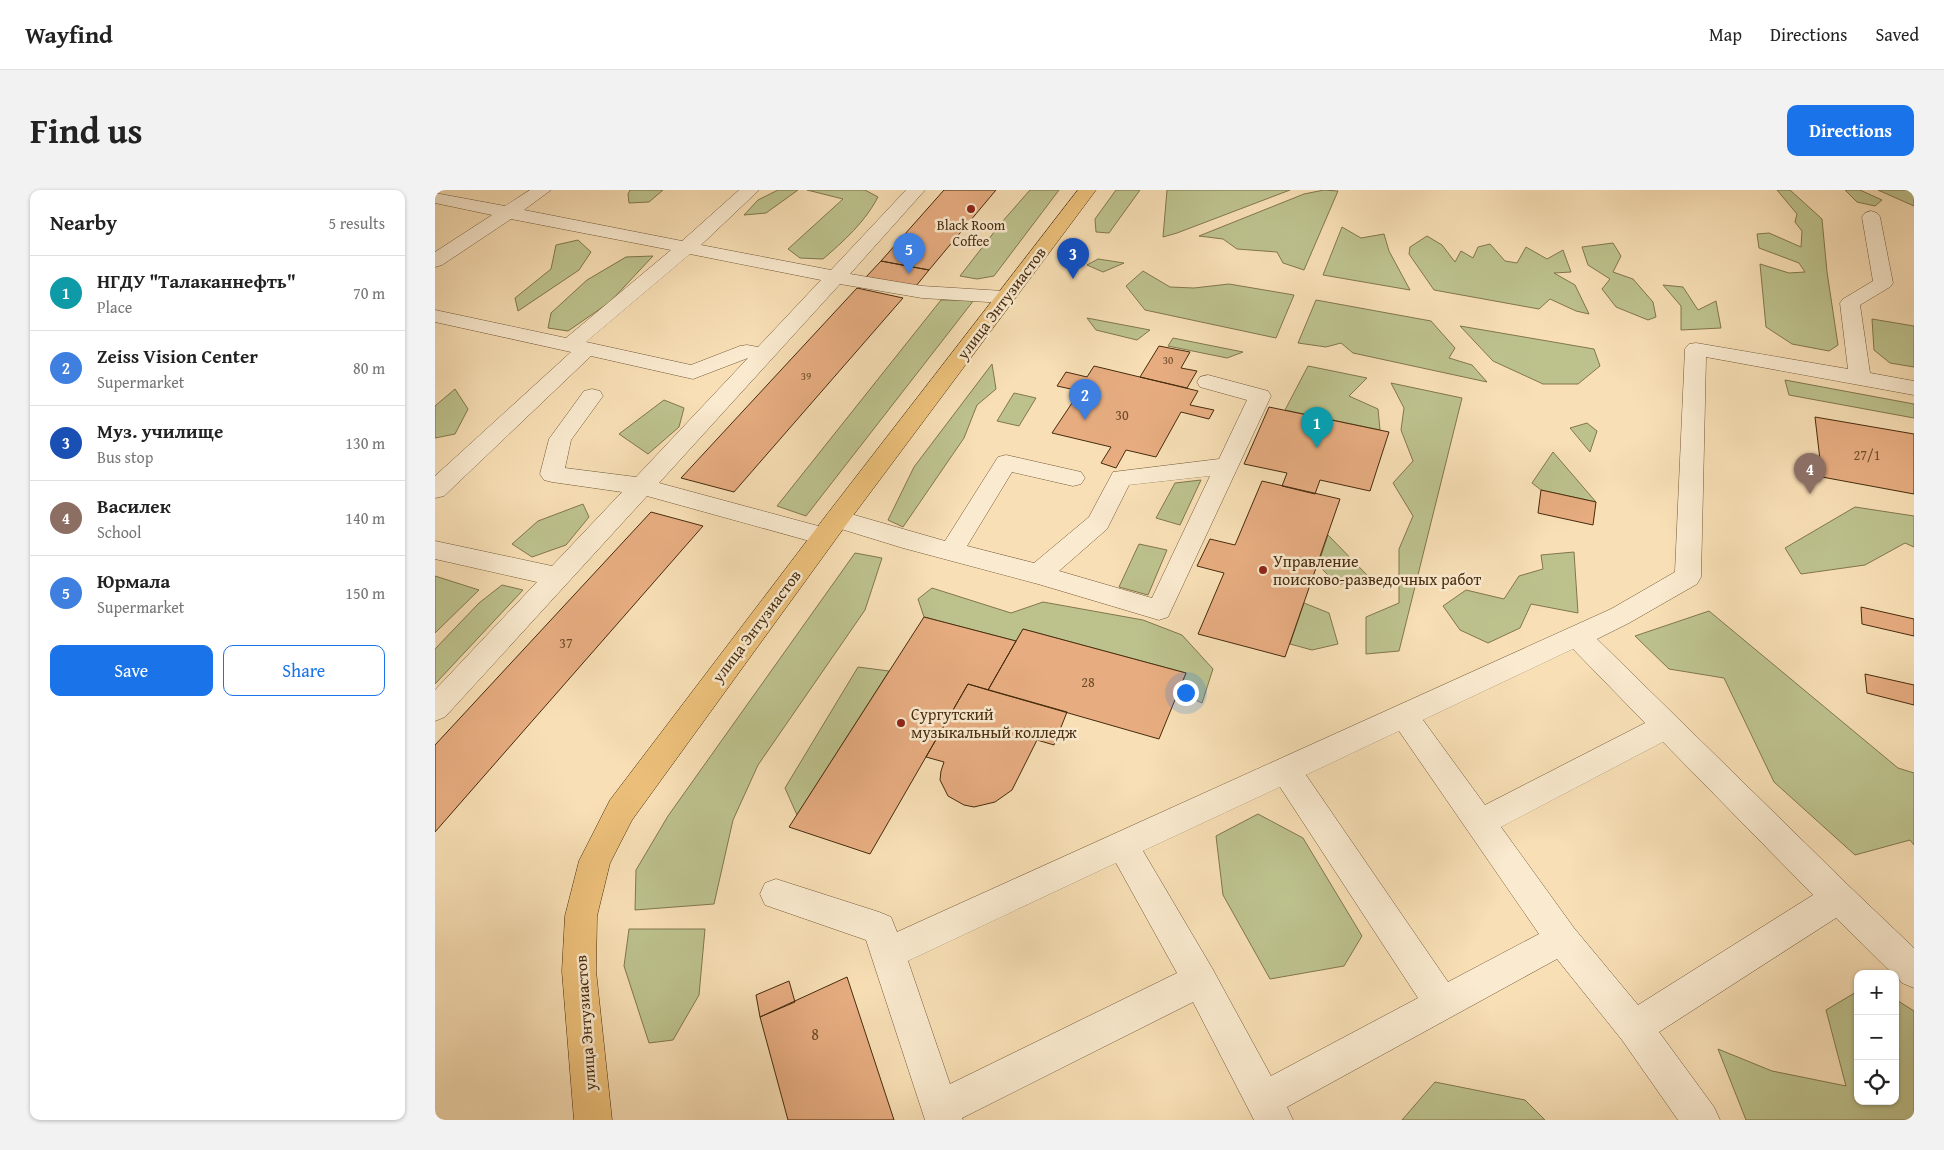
<!DOCTYPE html>
<html lang="en">
<head>
<meta charset="utf-8">
<style>
  body { margin:0; font-family:"Gentium Book Plus",serif; background:#f2f2f2; color:#222 }
  .controls { position:absolute; right:15px; bottom:15px; display:grid; overflow:hidden; border-radius:10px; box-shadow:0 1px 4px #0004 }
  .controls button { width:45px; height:45px; display:grid; place-items:center; padding:0; border:0; border-bottom:1px solid #e0e0e0; background:#fff; color:#222; font:25px sans-serif }
  .you { position:absolute; left:750px; top:502px; width:18px; height:18px; margin:-12px; border:4px solid #fff; border-radius:50%; background:#1a73e8; box-shadow:0 0 0 8px #1a73e833 }
  .badge { display:grid; place-items:center; width:32px; height:32px; border-radius:50%; background:#1a73e8; color:#fff; font-size:16px; font-weight:700 }
  .pin { position:absolute; translate:-50% -41px; filter:drop-shadow(0 1px 2px #0008) }
  .pin::after { content:''; position:absolute; top:26px; width:18px; height:15px; background:inherit; clip-path:polygon(0 0,100% 0,50% 100%) }
  .list { margin:0; padding:0; list-style:none }
  h2 { display:flex; justify-content:space-between; align-items:center; height:65px; margin:0; padding:0 20px; font-size:21px }
  h2 small { font-size:16px; font-weight:400; color:#767676 }
  .list li { display:grid; grid-template-columns:32px 1fr auto; gap:15px; align-items:center; box-sizing:border-box; height:75px; padding:0 20px; border-top:1px solid #e0e0e0 }
  .list b { display:block; font-size:19px; white-space:nowrap }
  .list p { margin:0; font-size:16px; white-space:nowrap; color:#767676 }
  .list em { font-size:16px; font-style:normal; color:#767676 }
  .actions { display:flex; gap:10px; padding:15px 20px }
  .actions a { flex:1; padding:11px 0; border:1px solid #1a73e8; border-radius:10px; text-align:center; font-size:18px; color:#1a73e8 }
  .actions .main { background:#1a73e8; color:#fff }
  .icon { flex:none; width:28px; height:28px; fill:none; stroke:currentColor; stroke-width:2; stroke-linecap:round; stroke-linejoin:round }
  .map { position:relative; flex:none; width:1479px; height:930px; overflow:hidden; border-radius:10px }
  header { display:flex; align-items:center; gap:30px; box-sizing:border-box; height:70px; padding:0 25px; background:#fff; border-bottom:1px solid #e0e0e0 }
  header strong { font-size:24px }
  nav { display:flex; gap:28px; margin-inline-start:auto; font-size:18px }
  .intro { display:flex; align-items:center; justify-content:space-between; box-sizing:border-box; height:120px; padding:0 30px }
  h1 { margin:0; font-size:35px }
  .button { padding:12px 22px; border-radius:10px; background:#1a73e8; color:#fff; font-size:18px; font-weight:700 }
  main { display:flex; gap:30px; padding:0 30px }
  aside { flex:1; background:#fff; border-radius:10px; box-shadow:0 1px 4px #0004 }
  .map>svg:first-child { display:block }
</style>
</head>
<body>
<header>
<strong>Wayfind</strong>
<nav><a>Map</a><a>Directions</a><a>Saved</a></nav>
</header>
<div class="intro"><h1>Find us</h1><a class="button">Directions</a></div>
<main>
<aside>
<h2>Nearby<small>5 results</small></h2>
<ul class="list">
<li><span class="badge" style="background:#0f9aa8">1</span><div><b>НГДУ &quot;Талаканнефть&quot;</b><p>Place</p></div><em>70 m</em></li>
<li><span class="badge" style="background:#3f7fe0">2</span><div><b>Zeiss Vision Center</b><p>Supermarket</p></div><em>80 m</em></li>
<li><span class="badge" style="background:#1a4fb4">3</span><div><b>Муз. училище</b><p>Bus stop</p></div><em>130 m</em></li>
<li><span class="badge" style="background:#8d6e63">4</span><div><b>Василек</b><p>School</p></div><em>140 m</em></li>
<li><span class="badge" style="background:#3f7fe0">5</span><div><b>Юрмала</b><p>Supermarket</p></div><em>150 m</em></li>
</ul>
<div class="actions"><a class="main">Save</a><a>Share</a></div>
</aside>
<div class="map">
<svg width="1479" height="930" viewBox="0 0 1479 930">
  <rect width="100%" height="100%" fill="#f8dfb5"/>
  <filter id="stains"><feTurbulence type="fractalNoise" baseFrequency=".004" numOctaves="4"/><feColorMatrix values="0 0 0 0 .2 0 0 0 0 .09 0 0 0 0 .02 0 0 0 .5 -.17"/></filter>
  <radialGradient id="worn" r=".72"><stop offset=".6" stop-color="#630" stop-opacity="0"/><stop offset="1" stop-color="#630" stop-opacity=".3"/></radialGradient>
  <path fill="#bdc28d" stroke="#82764d" d="M 195,0 L 228,0 L 214,12 L 194,13 L 193,4 Z
    M 343,0 L 363,0 L 331,23 L 309,25 L 323,10 Z
    M 372,0 L 430,0 L 443,7 C 430,32 409,51 388,69 L 365,68 L 353,59 L 408,9 Z
    M 595,0 L 624,0 L 559,86 L 542,89 L 525,86 L 567,32 Z
    M 681,0 L 705,0 L 674,43 L 661,42 L 660,29 Z
    M 732,0 L 855,0 L 742,43 L 728,47 Z
    M 889,0 L 903,1 L 869,80 L 848,73 L 842,62 L 802,59 L 788,49 L 764,46 L 869,4 Z
    M 1342,0 L 1355,0 L 1387,29 L 1392,82 L 1403,155 L 1394,161 L 1357,154 L 1331,137 L 1325,74 L 1354,83 L 1370,82 L 1364,73 L 1324,58 L 1322,44 L 1334,43 L 1366,57 L 1367,41 L 1360,32 L 1362,24 Z
    M 1410,0 L 1425,0 L 1447,10 L 1440,16 L 1422,12 Z
    M 1443,0 L 1479,0 L 1479,16 Z
    M 907,37 L 926,48 L 949,44 L 954,61 L 975,100 L 888,85 Z
    M 992,46 L 1007,55 L 1020,72 L 1026,61 L 1038,68 L 1043,57 L 1055,54 L 1070,71 L 1082,73 L 1091,57 L 1112,69 L 1128,60 L 1136,82 L 1119,83 L 1140,95 L 1154,124 L 1141,121 L 1115,109 L 1104,119 L 999,100 L 974,64 L 975,57 Z
    M 143,50 L 156,62 L 144,80 L 83,121 L 80,108 L 116,79 L 121,55 Z
    M 1178,53 L 1186,66 L 1178,82 L 1198,89 L 1218,112 L 1221,127 L 1213,130 L 1181,117 L 1167,99 L 1175,89 L 1153,75 L 1147,57 Z
    M 218,66 L 175,112 L 133,141 L 113,138 L 116,123 L 152,90 L 191,67 Z
    M 663,69 L 689,73 L 668,82 L 652,75 Z
    M 708,81 L 735,97 L 759,98 L 794,94 L 859,105 L 841,148 L 710,120 L 691,96 Z
    M 1228,95 L 1248,97 L 1263,120 L 1281,111 L 1286,138 L 1246,140 L 1246,116 Z
    M 506,110 L 539,110 L 371,326 L 342,316 Z
    M 881,110 L 996,131 L 1020,158 L 1014,168 L 1037,175 L 1052,192 L 918,163 L 906,153 L 891,157 L 863,153 Z
    M 652,128 L 715,140 L 702,150 L 661,140 Z
    M 1437,129 L 1479,136 L 1479,177 L 1455,173 L 1439,160 Z
    M 1025,136 L 1159,159 L 1165,176 L 1143,194 L 1108,194 L 1058,171 Z
    M 738,148 L 808,162 L 792,168 L 733,156 Z
    M 557,174 L 561,199 L 542,215 L 529,248 L 468,337 L 453,330 L 479,277 Z
    M 873,176 L 932,188 L 914,206 L 943,219 L 945,240 L 850,220 Z
    M 1350,190 L 1479,214 L 1479,228 L 1354,205 Z
    M 956,193 L 1027,208 L 964,461 L 931,464 L 931,427 L 964,413 L 964,359 L 978,326 L 958,293 L 978,271 L 966,240 L 969,218 Z
    M 20,199 L 33,219 L 20,244 L 0,248 L 0,216 Z
    M 579,203 L 601,208 L 584,236 L 562,231 Z
    M 229,210 L 249,218 L 244,237 L 213,264 L 184,244 Z
    M 1152,233 L 1162,241 L 1155,262 L 1135,238 Z
    M 1118,262 L 1161,312 L 1106,300 L 1097,293 Z
    M 766,290 L 745,335 L 721,328 L 740,293 Z
    M 148,314 L 154,327 L 131,355 L 97,367 L 77,354 L 103,331 Z
    M 1420,317 L 1479,326 L 1479,357 L 1470,353 L 1430,375 L 1366,384 L 1350,358 Z
    M 893,345 L 933,386 L 903,395 L 883,375 Z
    M 704,354 L 732,360 L 713,405 L 684,397 Z
    M 1139,362 L 1143,423 L 1096,414 L 1085,438 L 1053,453 L 1025,440 L 1008,416 L 1031,400 L 1069,409 L 1084,386 L 1108,379 L 1106,365 Z
    M 420,363 L 447,368 L 430,420 L 323,575 L 298,630 L 279,714 L 200,720 L 201,680 L 233,626 Z
    M 0,386 L 44,400 L 0,443 Z
    M 67,395 L 88,400 L 0,494 L 0,459 L 44,413 Z
    M 497,398 L 576,423 L 608,412 L 708,430 L 747,445 L 778,479 L 767,513 L 743,502 L 751,483 L 588,439 L 581,451 L 489,427 L 483,409 Z
    M 869,413 L 894,423 L 903,454 L 877,460 L 855,454 Z
    M 1274,421 L 1463,578 L 1479,583 L 1479,655 L 1475,650 L 1420,665 L 1339,592 L 1289,488 L 1234,479 L 1200,446 Z
    M 423,477 L 454,481 L 362,625 L 350,598 Z
    M 823,624 L 868,648 L 927,746 L 909,776 L 835,789 L 788,705 L 781,646 Z
    M 194,739 L 270,739 L 264,805 L 238,850 L 214,853 L 189,776 Z
    M 1423,801 L 1423,911 L 1460,911 L 1460,809 L 1479,821 L 1479,930 L 1311,930 L 1283,859 L 1337,881 L 1411,896 L 1391,820 Z
    M 1000,892 L 1090,910 L 1110,930 L 967,930 Z"/>
  <path fill="#e7ad81" stroke="#462b0d" d="M 509,0 L 561,0 L 494,80 L 446,71 Z
    M 446,71 L 494,80 L 481,96 L 431,87 Z
    M 422,98 L 468,108 L 299,302 L 246,288 Z
    M 724,156 L 755,162 L 746,178 L 762,181 L 752,198 L 705,187 Z
    M 659,176 L 763,201 L 755,215 L 779,220 L 774,229 L 746,222 L 721,267 L 691,260 L 681,278 L 666,273 L 676,257 L 617,243 L 645,201 L 622,196 L 631,182 L 652,187 Z
    M 834,217 L 954,242 L 935,301 L 885,290 L 880,304 L 847,296 L 852,283 L 809,274 Z
    M 1380,227 L 1479,244 L 1479,304 L 1387,287 Z
    M 827,291 L 905,309 L 850,467 L 763,444 L 789,383 L 762,376 L 775,349 L 800,355 Z
    M 1106,300 L 1161,312 L 1158,335 L 1103,323 Z
    M 216,322 L 268,336 L 0,642 L 0,555 Z
    M 1426,417 L 1479,429 L 1479,446 L 1427,434 Z
    M 489,427 L 581,451 L 553,500 L 533,494 L 435,664 L 354,637 Z
    M 588,439 L 751,483 L 724,549 L 553,500 Z
    M 1430,484 L 1479,495 L 1479,515 L 1432,503 Z
    M 533,494 L 632,522 L 619,555 L 602,550 L 577,600 L 560,612 L 539,617 L 529,615 L 513,606 L 505,590 L 506,581 L 509,572 L 491,567 Z
    M 412,787 L 459,930 L 353,930 L 325,827 Z
    M 354,791 L 360,812 L 325,827 L 321,805 Z"/>
  <g fill="none" stroke-linecap="round" stroke-linejoin="round">
    <defs>
      <path id="minor" d="M 95,0 L 116,0 L 89,20 L 247,51 L 304,0 L 324,0 L 266,55 L 396,80 L 471,0 L 490,0 L 415,84 L 487,96 L 569,101 L 576,103 L 579,107 L 576,111 L 569,113 L 487,108 L 405,94 L 224,293 L 398,340 L 402,346 L 398,352 L 389,355 L 212,306 L 10,527 L 0,531 L 0,500 L 102,392 L 0,369 L 0,351 L 117,376 L 187,302 L 117,292 L 109,290 L 105,284 L 114,249 L 149,201 L 157,199 L 165,201 L 168,206 L 136,250 L 130,278 L 201,287 L 313,168 L 258,189 L 156,166 L 9,306 L 0,308 L 0,286 L 136,162 L 0,132 L 0,120 L 131,148 L 236,60 L 76,29 L 7,75 L 0,77 L 0,62 L 57,25 L 0,13 L 0,3 L 70,16 ZM 255,64 L 386,90 L 323,157 L 312,155 L 305,156 L 256,175 L 151,152 Z
        M 1436,21 L 1442,23 L 1445,27 L 1458,93 L 1455,97 L 1425,115 L 1435,183 L 1479,191 L 1479,205 L 1271,167 L 1266,387 L 1262,394 L 1194,433 L 1162,449 L 1415,697 L 1479,758 L 1479,798 L 1467,793 L 1460,784 L 1458,784 L 1401,728 L 1224,842 L 1279,917 L 1285,930 L 1243,930 L 1187,850 L 1122,769 L 852,917 L 858,930 L 819,930 L 758,812 L 527,928 L 528,930 L 490,930 L 431,750 L 330,715 L 325,704 L 330,693 L 341,689 L 444,722 L 456,727 L 462,742 L 1176,419 L 1240,382 L 1250,159 L 1254,154 L 1261,153 L 1413,179 L 1405,113 L 1408,109 L 1438,91 L 1427,27 L 1430,23 ZM 1138,459 L 1210,533 L 1050,615 L 988,530 ZM 964,541 L 1104,744 L 1013,792 L 871,585 ZM 1228,552 L 1378,705 L 1203,815 L 1139,738 L 1066,637 ZM 845,597 L 983,808 L 836,886 L 777,778 L 708,661 ZM 681,673 L 742,783 L 515,894 L 473,771 Z
        M 773,185 L 833,201 L 836,206 L 733,427 L 724,430 L 603,394 L 468,358 L 393,335 L 390,329 L 393,323 L 402,320 L 510,351 L 563,267 L 571,265 L 646,282 L 650,288 L 646,294 L 638,296 L 577,282 L 532,356 L 599,373 L 654,327 L 678,282 L 784,269 L 812,210 L 765,197 L 762,192 L 765,187 ZM 775,286 L 717,408 L 624,381 L 672,339 L 694,295 Z"/>
      <path id="major" d="M 643,0 L 661,0 L 411,335 L 197,630 L 175,673 L 162,726 L 161,781 L 177,930 L 139,930 L 127,781 L 130,726 L 144,671 L 175,610 L 393,323 Z"/>
    </defs>
    <use href="#minor" stroke="#725837" stroke-width="1"/>
    <use href="#major" stroke="#462b0d" stroke-width="1"/>
    <use href="#minor" fill="#faeacf" fill-rule="evenodd"/>
    <use href="#major" fill="#ecc07a" fill-rule="evenodd"/>
  </g>
  <g fill="#8f2418" stroke="#faeacf" stroke-width="2">
    <circle cx="536" cy="19" r="5"/>
    <circle cx="828" cy="380" r="5"/>
    <circle cx="466" cy="533" r="5"/>
  </g>
  <g text-anchor="middle" dominant-baseline="central" stroke-width="5" stroke-linejoin="round" paint-order="stroke">
    <g font-size="11" fill="#6e4c2a">
      <text x="733" y="170">30</text>
      <text x="371" y="186">39</text>
    </g>
    <g font-size="14" fill="#462b0d" stroke="#faeacf">
      <text x="536" y="35">Black Room<tspan x="536" dy="16">Coffee</tspan></text>
    </g>
    <g font-size="14" fill="#6e4c2a">
      <text x="687" y="225">30</text>
      <text x="1432" y="265">27/1</text>
      <text x="131" y="453">37</text>
      <text x="653" y="492">28</text>
    </g>
    <g font-size="16" fill="#462b0d" stroke="#faeacf">
      <text transform="translate(566 113) rotate(-53)">улица Энтузиастов</text>
      <text transform="translate(321 436) rotate(-53)">улица Энтузиастов</text>
      <text transform="translate(150 833) rotate(-94)">улица Энтузиастов</text>
    </g>
    <g font-size="16" fill="#462b0d" stroke="#faeacf" text-anchor="start">
      <text x="838" y="371">Управление<tspan x="838" dy="18">поисково-разведочных работ</tspan></text>
      <text x="476" y="524">Сургутский<tspan x="476" dy="18">музыкальный колледж</tspan></text>
    </g>
    <g font-size="16" fill="#6e4c2a">
      <text x="380" y="844">8</text>
    </g>
  </g>
  <rect width="100%" height="100%" filter="url(#stains)"/>
  <rect width="100%" height="100%" fill="url(#worn)"/>
</svg>
<div class="controls">
<button>+</button>
<button>−</button>
<button><svg class="icon" aria-label="locate" viewBox="0 0 24 24"><circle cx="12" cy="12" r="6"/><path d="M12 2v4M12 18v4M2 12h4M18 12h4"/></svg></button>
</div>
<div class="you"></div>
<div class="pin badge" style="left:882px;top:258px;background:#0f9aa8">1</div>
<div class="pin badge" style="left:650px;top:230px;background:#3f7fe0">2</div>
<div class="pin badge" style="left:638px;top:89px;background:#1a4fb4">3</div>
<div class="pin badge" style="left:1375px;top:304px;background:#8d6e63">4</div>
<div class="pin badge" style="left:474px;top:84px;background:#3f7fe0">5</div>
</div>
</main>
</body>
</html>
